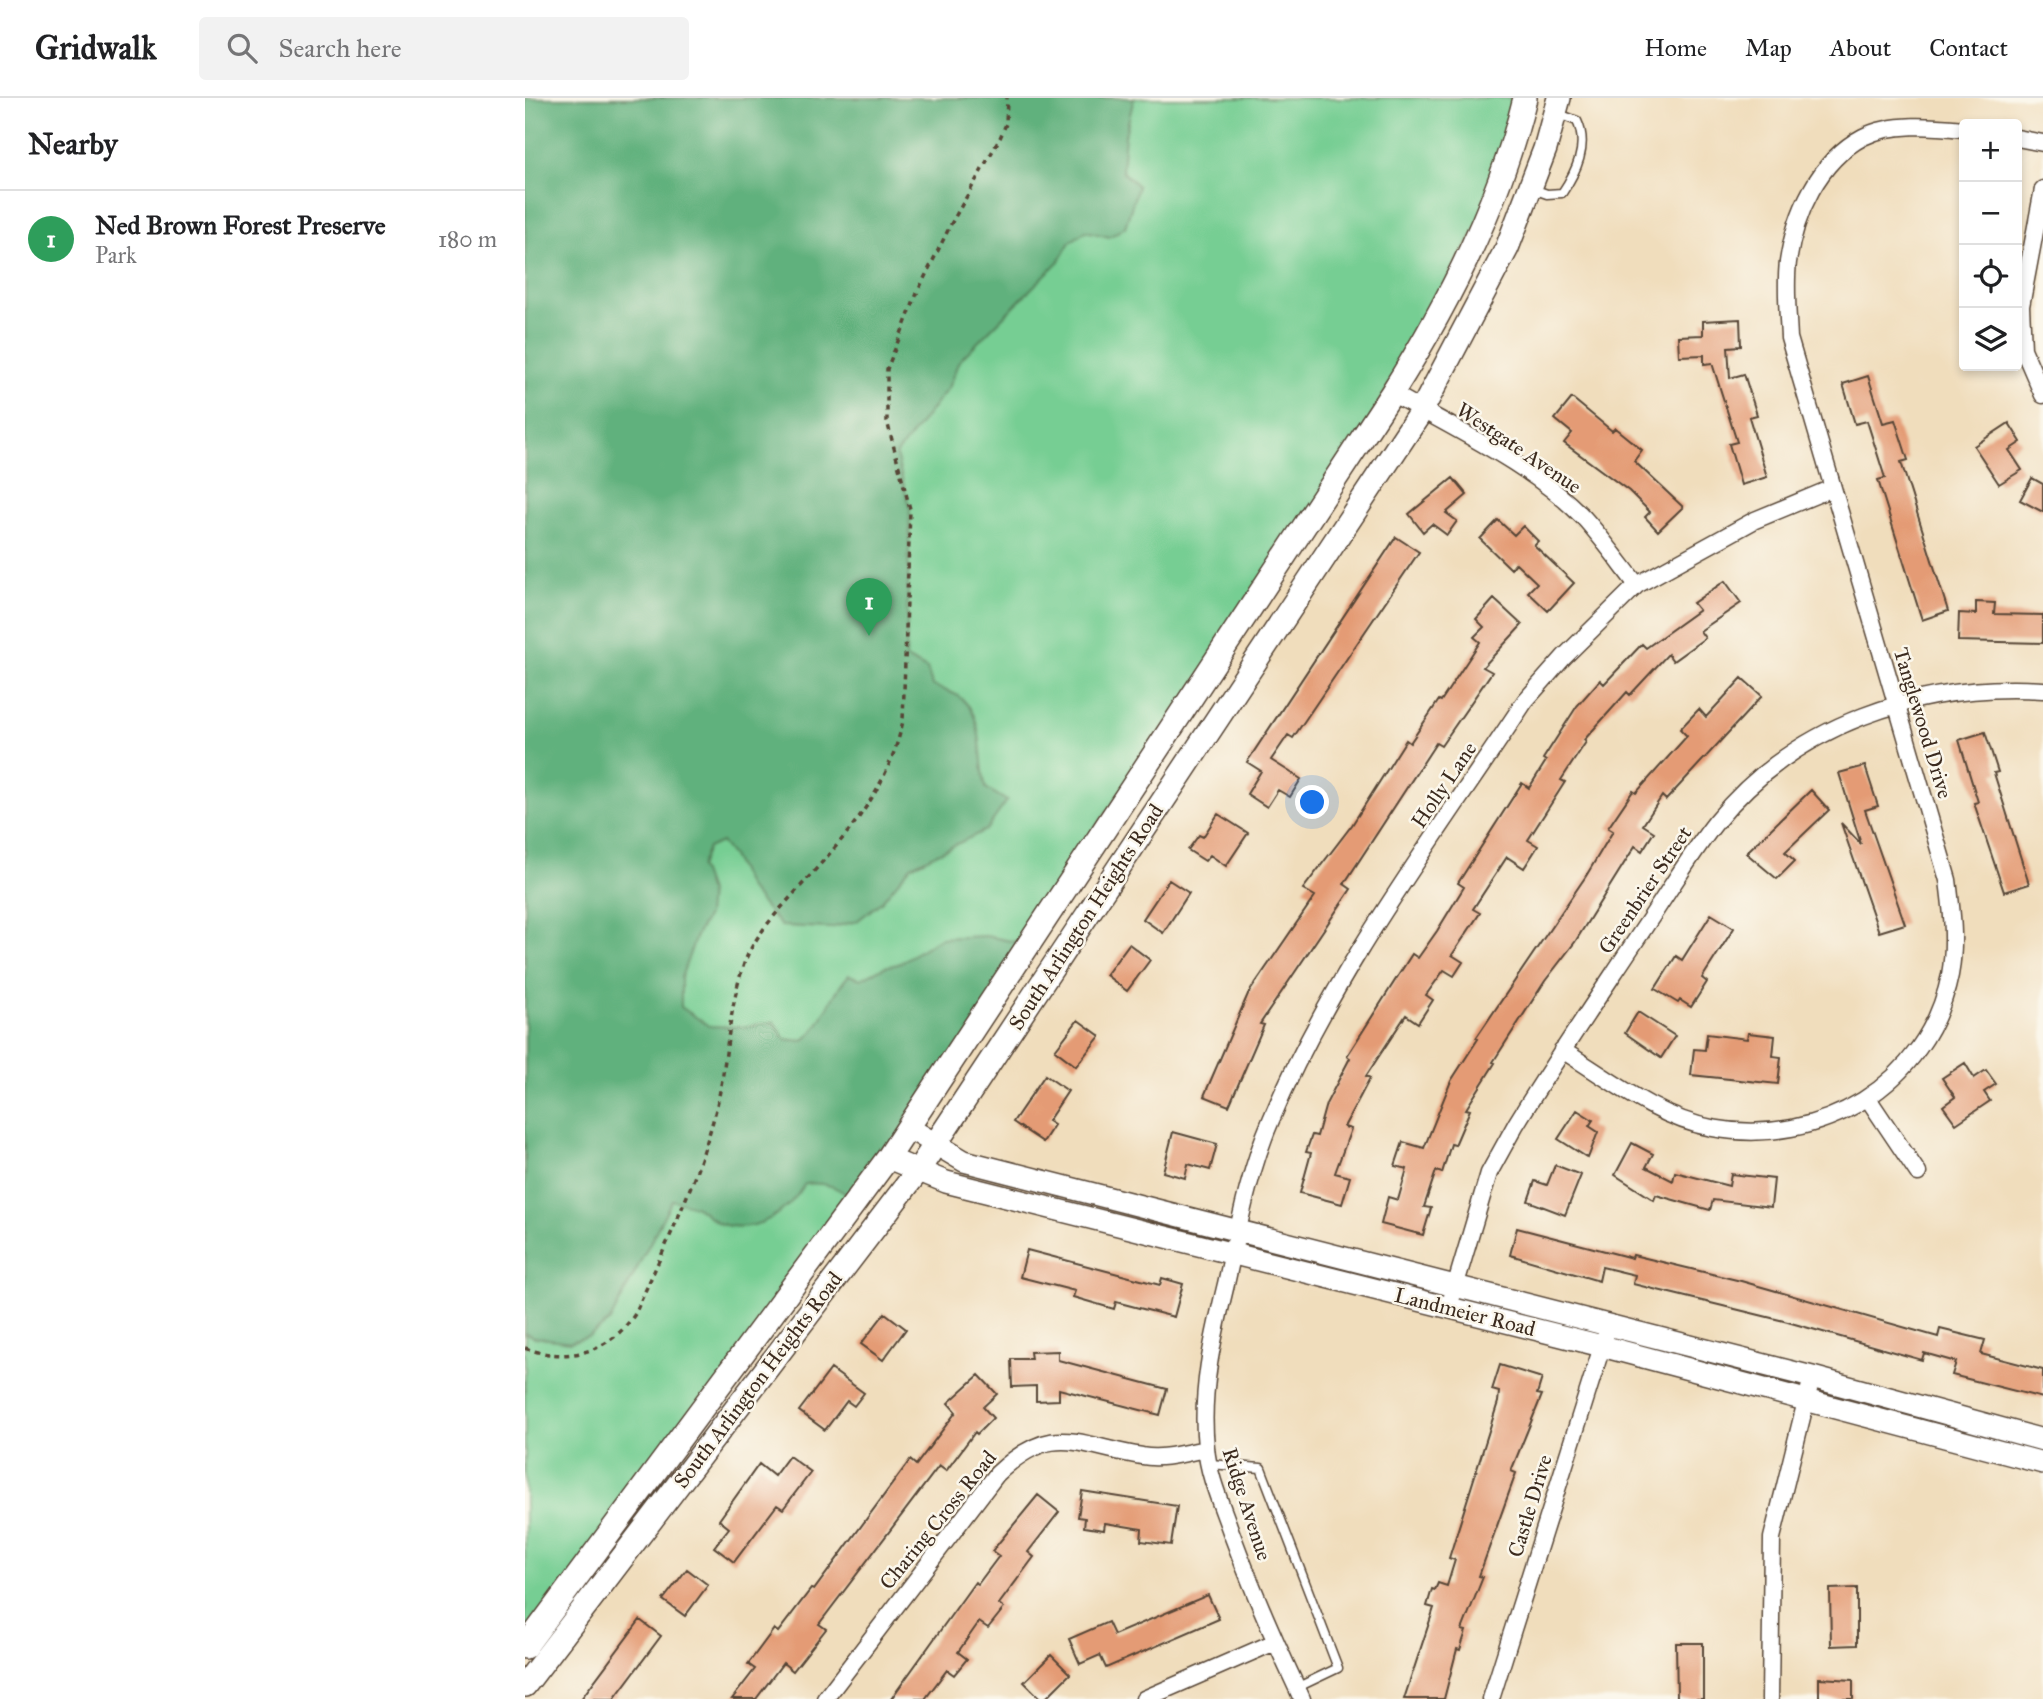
<!DOCTYPE html>
<html lang="en">
<head>
<meta charset="utf-8">
<style>
  body { margin:0; font-family:"IM FELL Great Primer",serif; background:#f2f2f2; color:#202124 }
  .controls { position:absolute; right:21px; top:21px; display:grid; overflow:hidden; border-radius:7px; box-shadow:0 4px 10px #0003 }
  .controls button { width:63px; height:63px; display:grid; place-items:center; padding:0; border:0; border-bottom:2px solid #e0e0e0; background:#fff; color:#202124; font:35px sans-serif }
  .you { position:absolute; left:788px; top:705px; width:24px; height:24px; margin:-18px; border:5px solid #fff; border-radius:50%; background:#1a73e8; box-shadow:0 0 0 10px #1a73e833 }
  .badge { display:grid; place-items:center; width:46px; height:46px; border-radius:50%; background:#0f766e; color:#fff; font-size:23px; font-weight:700 }
  .pin { position:absolute; translate:-50% -58px; filter:drop-shadow(0 2px 4px #0008) }
  .pin::after { content:''; position:absolute; top:37px; width:24px; height:21px; background:inherit; clip-path:polygon(0 0,100% 0,50% 100%) }
  .list { margin:0; padding:0; list-style:none }
  h2 { display:flex; justify-content:space-between; align-items:center; height:91px; margin:0; padding:0 28px; font-size:30px }
  h2 small { font-size:23px; font-weight:400; color:#757577 }
  .list li { display:grid; grid-template-columns:46px 1fr auto; gap:21px; align-items:center; box-sizing:border-box; height:98px; padding:0 28px; border-top:2px solid #e0e0e0 }
  .list b { display:block; font-size:26px; white-space:nowrap }
  .list p { margin:0; font-size:23px; white-space:nowrap; color:#757577 }
  .list em { font-size:23px; font-style:normal; color:#757577 }
  .icon { flex:none; width:38px; height:38px; fill:none; stroke:currentColor; stroke-width:2; stroke-linecap:round; stroke-linejoin:round }
  .map { position:relative; flex:none; width:1518px; height:1601px; overflow:hidden }
  header { display:flex; align-items:center; gap:42px; box-sizing:border-box; height:98px; padding:0 35px; background:#fff; border-bottom:2px solid #e0e0e0 }
  header strong { font-size:33px }
  nav { display:flex; gap:38px; margin-inline-start:auto; font-size:24px }
  .search { width:490px; height:63px; background:#f2f2f2; display:flex; align-items:center; gap:18px; box-sizing:border-box; padding:0 24px; border-radius:7px; color:#757577; font-size:26px }
  main { display:flex }
  aside { flex:1; background:#fff }
  .map>svg:first-child { display:block }
</style>
</head>
<body>
<header>
<strong>Gridwalk</strong>
<div class="search"><svg class="icon" aria-label="search" viewBox="0 0 24 24"><circle cx="10" cy="10" r="6"/><path d="M15 15l6 6"/></svg>Search here</div>
<nav><a>Home</a><a>Map</a><a>About</a><a>Contact</a></nav>
</header>
<main>
<aside>
<h2>Nearby<small></small></h2>
<ul class="list">
<li><span class="badge" style="background:#2e9e5b">1</span><div><b>Ned Brown Forest Preserve</b><p>Park</p></div><em>180 m</em></li>
</ul>
</aside>
<div class="map">
<svg width="1518" height="1601" viewBox="0 0 1518 1601">
  <rect width="100%" height="100%" fill="#fbf7ec"/>
  <filter id="ink" filterUnits="userSpaceOnUse"><feTurbulence type="fractalNoise" baseFrequency=".0143" numOctaves="2"/><feDisplacementMap in="SourceGraphic" scale="14" xChannelSelector="R" yChannelSelector="G"/><feConvolveMatrix kernelMatrix="1 2 1 2 8 2 1 2 1" color-interpolation-filters="sRGB"/></filter>
  <filter id="wash" filterUnits="userSpaceOnUse"><feTurbulence type="fractalNoise" baseFrequency=".00686" numOctaves="4" result="noise"/><feDisplacementMap in="SourceGraphic" scale="28" xChannelSelector="R" yChannelSelector="G"/><feGaussianBlur stdDeviation="1.57" result="paint"/><feColorMatrix in="noise" values="0 0 0 0 0 0 0 0 0 0 0 0 0 0 0 0 0 1.4 0 .05"/><feComposite in="paint" operator="in"/></filter>
  <g filter="url(#wash)">
    <rect width="100%" height="100%" fill="#f0ddbc"/>
    <path fill="#76ce93" stroke="#587c58" stroke-width="2" d="M 0,0 L 1000,0 L 959,117 L 814,377 L 320,1094 L 331,1104 L 0,1549 Z"/>
    <path fill="#60b17d" stroke="#4e6e4e" stroke-width="2" d="M 0,0 L 609,0 L 600,37 L 597,73 L 613,88 L 600,129 L 584,139 L 561,133 L 545,144 L 534,163 L 434,263 L 423,290 L 371,357 L 385,411 L 381,560 L 402,571 L 407,587 C 416,592 426,593 433,598 C 461,615 453,662 461,690 L 482,703 L 461,732 L 386,768 L 356,804 L 332,823 L 305,830 L 256,828 L 224,791 L 207,758 L 196,744 L 183,750 L 175,769 L 184,794 L 182,818 L 171,838 L 156,880 L 156,909 L 184,928 L 217,929 L 249,924 L 260,941 L 278,943 C 300,925 304,898 324,877 L 336,881 L 359,869 L 373,866 L 415,840 L 461,838 L 506,847 L 331,1104 C 314,1089 302,1084 280,1086 C 263,1114 231,1137 196,1126 C 186,1123 179,1112 169,1108 C 162,1105 154,1104 147,1102 L 85,1223 L 64,1238 L 45,1244 L 9,1239 L 0,1235 Z"/>
    <g id="blocks">
      <path fill="#e49b75" d="M 1215,221 L 1216,248 L 1203,249 L 1205,280 L 1219,276 L 1232,317 L 1224,319 L 1242,379 L 1216,387 L 1204,346 L 1212,344 L 1187,265 L 1179,266 L 1179,257 L 1154,258 L 1153,238 L 1178,237 L 1178,223 Z
        M 1343,278 L 1358,325 L 1370,322 L 1383,362 L 1376,364 L 1423,513 L 1397,522 L 1353,382 L 1360,380 L 1342,323 L 1330,326 L 1318,286 Z
        M 1047,300 L 1087,333 L 1090,330 L 1117,352 L 1109,363 L 1158,409 L 1133,433 L 1120,419 L 1125,414 L 1104,393 L 1039,345 L 1047,335 L 1030,321 Z
        M 1484,325 L 1496,344 L 1484,352 L 1497,372 L 1474,386 L 1449,348 Z
        M 928,380 L 942,397 L 921,415 L 932,423 L 922,437 L 907,426 L 898,434 L 884,416 Z
        M 1507,380 L 1518,386 L 1518,414 L 1495,402 Z
        M 973,422 L 989,437 L 998,428 L 1013,443 L 1009,447 L 1049,485 L 1023,513 L 1003,494 L 1012,485 L 991,465 L 986,471 L 955,441 Z
        M 871,439 L 894,454 L 768,640 L 763,637 L 746,662 L 776,681 L 765,699 L 753,692 L 742,709 L 722,696 L 736,673 L 722,664 Z
        M 1200,483 L 1216,505 L 1175,533 L 1180,540 L 1148,563 L 1143,556 L 1105,597 L 1102,594 L 1059,642 L 1061,644 L 1036,682 L 1040,684 L 1003,742 L 1013,748 L 999,770 L 982,759 L 948,811 L 955,815 L 927,857 L 938,864 L 929,878 L 919,872 L 901,897 L 908,902 L 893,925 L 881,917 L 841,978 L 845,980 L 819,1029 L 826,1031 L 810,1075 L 825,1079 L 817,1106 L 775,1095 L 786,1055 L 781,1054 L 787,1037 L 792,1038 L 801,1006 L 825,960 L 822,958 L 887,856 L 893,860 L 912,833 L 939,789 L 933,785 L 997,685 L 1004,690 L 1021,663 L 1018,661 L 1052,608 L 1075,582 L 1079,586 L 1117,546 L 1121,550 L 1174,512 L 1168,505 Z
        M 969,501 L 997,527 L 958,569 L 967,574 L 916,648 L 911,645 L 819,786 L 826,791 L 735,926 L 739,927 L 704,1008 L 679,998 L 723,896 L 790,798 L 778,791 L 827,727 L 881,642 L 885,645 L 914,602 L 916,603 L 955,544 L 949,539 L 959,529 L 951,521 Z
        M 1451,504 L 1470,505 L 1469,516 L 1518,517 L 1518,545 L 1433,543 L 1434,515 L 1451,516 Z
        M 1217,580 L 1237,598 L 1141,702 L 1137,698 L 1118,727 L 1129,734 L 1117,753 L 1110,748 L 1050,844 L 1020,883 L 968,964 L 970,965 L 941,1011 L 945,1012 L 930,1047 L 926,1046 L 917,1075 L 911,1073 L 899,1109 L 906,1110 L 898,1137 L 856,1126 L 863,1099 L 873,1102 L 882,1071 L 870,1068 L 878,1044 L 899,1050 L 926,983 L 953,941 L 951,940 L 1061,778 L 1088,733 L 1083,730 L 1108,693 L 1111,695 L 1162,638 L 1155,631 L 1174,611 L 1181,619 Z
        M 1460,634 L 1473,674 L 1469,675 L 1504,786 L 1479,794 L 1449,705 L 1453,704 L 1434,642 Z
        M 1340,668 L 1353,708 L 1340,712 L 1380,826 L 1354,834 L 1316,725 L 1336,746 L 1314,675 Z
        M 1286,692 L 1304,712 L 1260,754 L 1270,763 L 1252,781 L 1221,755 Z
        M 693,716 L 723,735 L 701,768 L 685,757 L 680,763 L 663,752 L 674,737 L 678,739 Z
        M 644,782 L 664,795 L 638,835 L 618,821 Z
        M 1186,816 L 1209,830 L 1177,880 L 1182,884 L 1166,909 L 1155,902 L 1153,905 L 1130,891 L 1151,858 L 1157,862 Z
        M 604,846 L 625,862 L 602,893 L 581,877 Z
        M 1113,914 L 1150,938 L 1136,960 L 1100,935 Z
        M 553,922 L 575,938 L 551,968 L 530,952 Z
        M 1223,935 L 1250,938 L 1248,958 L 1256,959 L 1253,986 L 1166,977 L 1169,951 L 1180,952 L 1182,936 L 1222,941 Z
        M 1440,965 L 1449,980 L 1461,972 L 1471,986 L 1459,994 L 1465,1003 L 1431,1026 L 1418,1008 L 1430,999 L 1417,980 Z
        M 520,977 L 543,993 L 523,1023 L 529,1027 L 518,1044 L 488,1024 Z
        M 1052,1012 L 1068,1022 L 1064,1028 L 1073,1034 L 1063,1060 L 1033,1041 Z
        M 648,1034 L 692,1046 L 685,1072 L 663,1066 L 660,1080 L 638,1074 Z
        M 1107,1045 L 1128,1056 L 1121,1069 L 1148,1083 L 1150,1074 L 1204,1088 L 1206,1076 L 1249,1081 L 1246,1109 L 1188,1102 L 1185,1112 L 1131,1097 L 1129,1102 L 1090,1077 Z
        M 1030,1067 L 1056,1077 L 1040,1117 L 1003,1103 L 1010,1083 L 1022,1087 Z
        M 992,1130 L 1107,1160 L 1108,1157 L 1216,1183 L 1413,1239 L 1415,1231 L 1460,1242 L 1456,1256 L 1518,1272 L 1518,1300 L 1427,1277 L 1431,1264 L 1399,1255 L 1397,1262 L 1259,1223 L 1108,1186 L 1110,1177 L 1077,1169 L 1074,1183 L 985,1157 Z
        M 502,1152 L 635,1187 L 637,1180 L 658,1186 L 649,1219 L 591,1204 L 589,1211 L 548,1199 L 550,1193 L 495,1179 Z
        M 360,1215 L 381,1231 L 358,1262 L 336,1246 Z
        M 533,1253 L 533,1262 L 642,1291 L 635,1317 L 534,1291 L 534,1302 L 511,1303 L 511,1288 L 487,1289 L 486,1261 L 506,1261 L 505,1254 Z
        M 975,1267 L 1017,1280 L 1012,1296 L 1017,1297 L 986,1373 L 991,1375 L 954,1478 L 958,1479 L 937,1532 L 941,1533 L 935,1552 L 932,1551 L 919,1601 L 879,1601 L 909,1510 L 902,1508 L 907,1491 L 910,1492 L 913,1485 L 922,1488 L 930,1462 L 924,1460 L 973,1304 L 974,1294 L 967,1292 Z
        M 306,1271 L 339,1295 L 329,1308 L 322,1303 L 300,1332 L 274,1313 Z
        M 454,1277 L 472,1296 L 458,1309 L 468,1320 L 452,1336 L 450,1334 L 421,1373 L 414,1368 L 294,1526 L 301,1531 L 268,1573 L 258,1565 L 231,1601 L 207,1601 L 230,1571 L 223,1566 L 249,1531 L 253,1534 L 286,1491 L 289,1492 L 385,1362 L 391,1367 L 431,1314 L 423,1305 Z
        M 264,1358 L 286,1374 L 258,1411 L 252,1407 L 209,1464 L 189,1449 L 204,1430 L 194,1422 L 234,1366 L 249,1378 Z
        M 557,1393 L 652,1408 L 646,1447 L 616,1443 L 617,1431 L 580,1425 L 579,1432 L 559,1429 L 560,1420 L 553,1419 Z
        M 513,1397 L 534,1414 L 503,1454 L 509,1459 L 474,1506 L 479,1510 L 463,1530 L 454,1524 L 433,1554 L 442,1561 L 429,1577 L 422,1572 L 400,1601 L 366,1601 L 450,1484 L 453,1486 L 474,1458 L 467,1453 Z
        M 162,1471 L 183,1487 L 160,1518 L 138,1502 Z
        M 1332,1490 L 1332,1547 L 1306,1548 L 1305,1491 Z
        M 683,1497 L 694,1521 L 581,1570 L 575,1557 L 555,1566 L 544,1541 L 583,1524 L 589,1537 Z
        M 115,1522 L 136,1538 L 89,1601 L 56,1601 Z
        M 1151,1545 L 1178,1545 L 1178,1601 L 1152,1601 Z
        M 526,1557 L 545,1576 L 520,1601 L 516,1601 L 499,1584 Z
        M 1294,1580 L 1328,1582 L 1328,1601 L 1294,1601 Z"/>
    </g>
  </g>
  <g filter="url(#ink)">
    <use href="#blocks" fill-opacity="0" stroke="#564536" stroke-width="2"/>
    <g fill="none" stroke-linecap="round" stroke-linejoin="round">
      <defs>
        <path id="service" d="M 1008,91 L 1022,96 L 1037,95 C 1051,74 1064,48 1052,23 L 1031,15
          M 685,1366 L 736,1370 L 813,1570 L 771,1590"/>
        <path id="minor" d="M 1492,40 L 1518,45
          M 1518,91 L 1496,208 L 1498,251 L 1518,297
          M 867,295 C 931,332 1006,366 1059,420 C 1078,441 1095,465 1112,487
          M 1037,952 C 1084,981 1132,1020 1187,1030 C 1295,1050 1403,987 1425,877 C 1431,844 1427,814 1423,782 L 1264,240 C 1263,216 1260,189 1263,164 C 1270,116 1293,63 1338,39 C 1367,24 1408,28 1439,31
          M 1344,1002 L 1393,1075
          M 927,1199 L 964,1075 L 991,1026 C 1032,959 1076,895 1119,830 C 1143,795 1165,757 1191,724 C 1270,626 1395,584 1518,592
          M 300,1601 L 472,1376 C 529,1322 552,1348 617,1358 C 638,1362 659,1355 681,1351
          M 619,1601 L 750,1544
          M 777,1601 C 751,1546 727,1491 706,1434 C 697,1408 683,1377 681,1349 C 675,1293 688,1240 701,1186 C 713,1132 724,1073 746,1022 C 808,873 912,737 1000,603 L 1039,559 L 1112,487 L 1230,422 L 1305,391
          M 966,1601 L 1080,1239
          M 1245,1601 L 1247,1440 L 1287,1279"/>
        <path id="tertiary" d="M 384,1030 L 439,1063 L 1287,1279 L 1518,1342
          M 363,1060 L 421,1084 L 1077,1248 L 1518,1365"/>
        <path id="secondary" d="M 0,1549 L 363,1060 L 867,295 C 924,205 975,103 1000,0
          M 0,1587 L 392,1074 L 897,312 L 982,150 L 1020,51 L 1034,0"/>
      </defs>
      <use href="#service" stroke="#564536" stroke-width="11"/>
      <use href="#minor" stroke="#564536" stroke-width="19"/>
      <use href="#tertiary" stroke="#564536" stroke-width="24"/>
      <use href="#secondary" stroke="#564536" stroke-width="26"/>
      <path stroke="#564536" stroke-width="3.5" stroke-dasharray="5 5" stroke-linecap="butt" d="M 0,1250 C 43,1266 85,1254 110,1216 C 138,1152 171,1087 189,1019 C 203,968 202,913 220,863 C 231,836 254,812 273,791 C 321,738 362,695 378,623 L 385,411 L 362,323 L 362,271 L 393,193 L 426,126 L 475,40 L 481,26 L 482,0"/>
      <use href="#service" stroke="#fff" stroke-width="8"/>
      <use href="#minor" stroke="#fff" stroke-width="16"/>
      <use href="#tertiary" stroke="#fff" stroke-width="21"/>
      <use href="#secondary" stroke="#fff" stroke-width="23"/>
    </g>
  </g>
  <g text-anchor="middle" dominant-baseline="central" stroke-width="5" stroke-linejoin="round" paint-order="stroke">
    <g font-size="21" fill="#3b2a1e" stroke="#fbf7ec">
      <text transform="translate(994 350) rotate(34)">Westgate Avenue</text>
      <text transform="translate(1398 625) rotate(73)">Tanglewood Drive</text>
      <text transform="translate(919 687) rotate(-56)">Holly Lane</text>
      <text transform="translate(1120 792) rotate(-56)">Greenbrier Street</text>
      <text transform="translate(561 819) rotate(-57)">South Arlington Heights Road</text>
      <text transform="translate(940 1214) rotate(14)">Landmeier Road</text>
      <text transform="translate(233 1282) rotate(-53)">South Arlington Heights Road</text>
      <text transform="translate(722 1406) rotate(72)">Ridge Avenue</text>
      <text transform="translate(1005 1408) rotate(-73)">Castle Drive</text>
      <text transform="translate(413 1422) rotate(-51)">Charing Cross Road</text>
    </g>
  </g>
</svg>
<div class="controls">
<button>+</button>
<button>−</button>
<button><svg class="icon" aria-label="locate" viewBox="0 0 24 24"><circle cx="12" cy="12" r="6"/><path d="M12 2v4M12 18v4M2 12h4M18 12h4"/></svg></button>
<button><svg class="icon" aria-label="layers" viewBox="0 0 24 24"><path d="M12 4l9 5-9 5-9-5zM3 14l9 5 9-5"/></svg></button>
</div>
<div class="you"></div>
<div class="pin badge" style="left:344px;top:538px;background:#2e9e5b">1</div>
</div>
</main>
</body>
</html>
